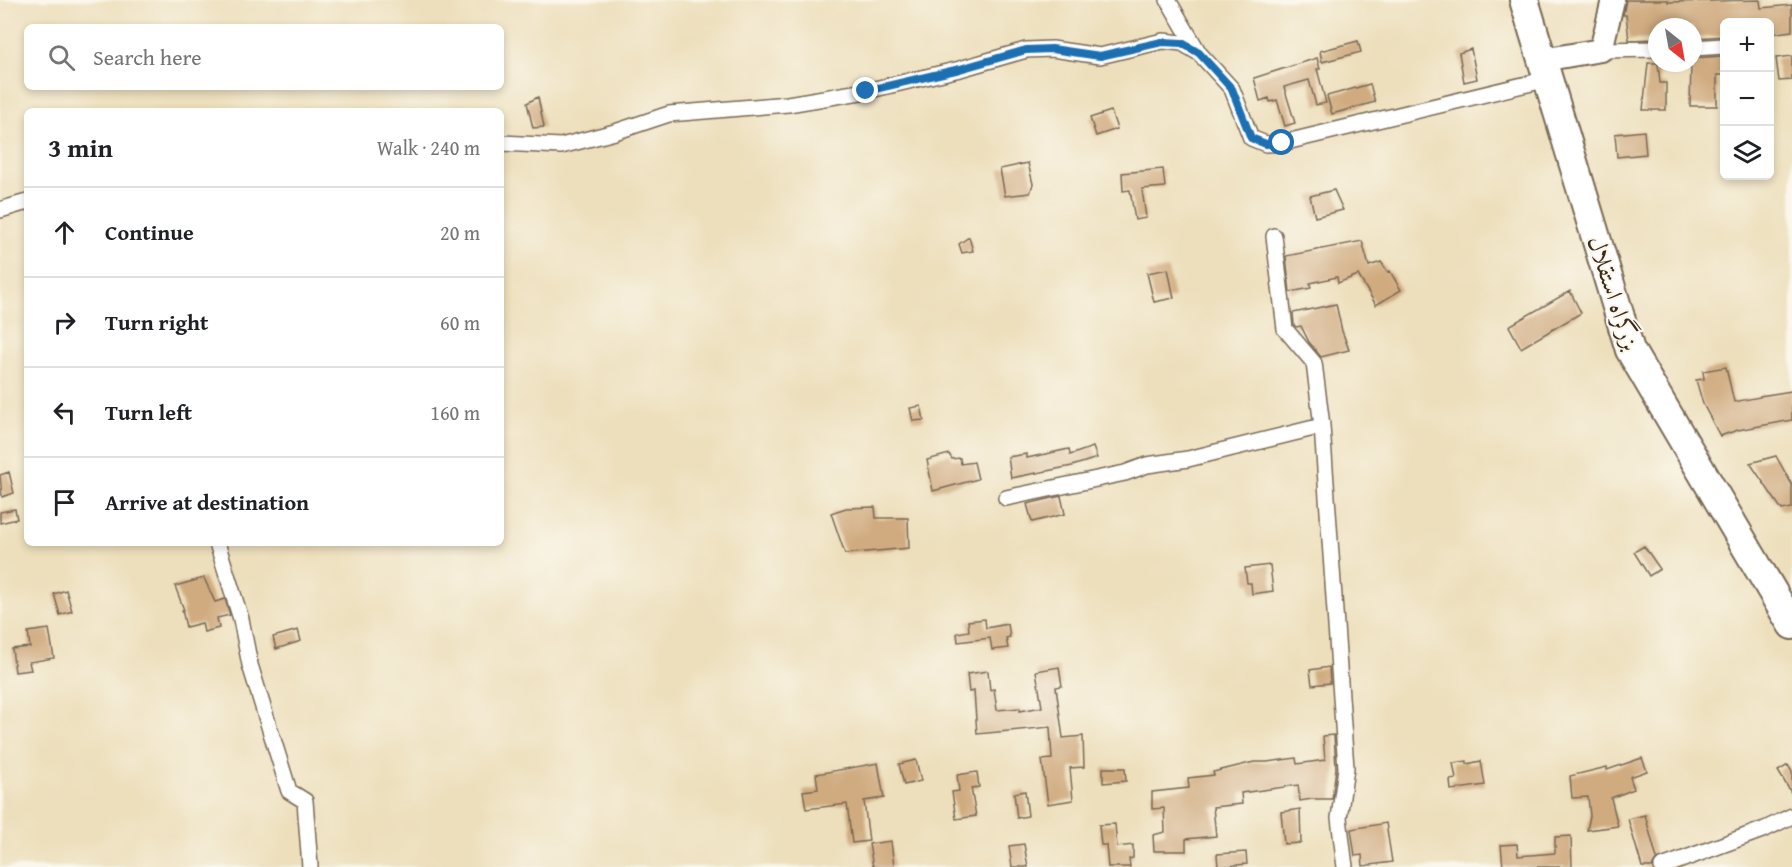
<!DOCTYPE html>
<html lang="en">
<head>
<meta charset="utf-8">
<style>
  body { margin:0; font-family:"Gentium Book Plus",Amiri,serif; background:#f6f6f6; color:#202124 }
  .controls { position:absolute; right:18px; top:18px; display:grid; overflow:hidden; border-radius:9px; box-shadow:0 3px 9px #0003 }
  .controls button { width:54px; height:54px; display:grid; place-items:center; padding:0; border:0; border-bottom:2px solid #e0e0e0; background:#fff; color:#202124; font:30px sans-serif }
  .compass { position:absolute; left:1648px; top:18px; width:54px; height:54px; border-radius:50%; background:#fff; box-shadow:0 3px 9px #0003; rotate:149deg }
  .stop { position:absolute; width:18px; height:18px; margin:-14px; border:4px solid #1f6fb2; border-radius:50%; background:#fff }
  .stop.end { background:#1f6fb2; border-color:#fff; box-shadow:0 2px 6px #0008 }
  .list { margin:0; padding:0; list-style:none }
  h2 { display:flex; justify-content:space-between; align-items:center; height:78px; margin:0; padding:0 24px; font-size:26px }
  h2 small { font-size:20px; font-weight:400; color:#757577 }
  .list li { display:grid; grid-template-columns:39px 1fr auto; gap:18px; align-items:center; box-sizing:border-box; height:90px; padding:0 24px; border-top:2px solid #e0e0e0 }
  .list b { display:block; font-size:22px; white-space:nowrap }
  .list em { font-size:20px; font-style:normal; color:#757577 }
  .icon { flex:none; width:33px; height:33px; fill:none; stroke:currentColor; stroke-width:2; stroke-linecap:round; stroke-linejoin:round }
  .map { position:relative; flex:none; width:1792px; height:867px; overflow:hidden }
  .search { position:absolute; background:#fff; box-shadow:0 3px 9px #0003; left:24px; top:24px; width:480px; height:66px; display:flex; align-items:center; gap:15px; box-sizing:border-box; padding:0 21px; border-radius:9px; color:#757577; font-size:22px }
  .panel { position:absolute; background:#fff; box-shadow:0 3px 9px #0003; left:24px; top:108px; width:480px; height:438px; border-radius:9px }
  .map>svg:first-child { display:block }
</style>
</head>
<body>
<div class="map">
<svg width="1792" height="867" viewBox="0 0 1792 867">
  <rect width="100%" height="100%" fill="#fbf7ec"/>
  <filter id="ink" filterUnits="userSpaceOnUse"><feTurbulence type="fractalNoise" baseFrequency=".0167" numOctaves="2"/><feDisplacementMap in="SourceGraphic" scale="12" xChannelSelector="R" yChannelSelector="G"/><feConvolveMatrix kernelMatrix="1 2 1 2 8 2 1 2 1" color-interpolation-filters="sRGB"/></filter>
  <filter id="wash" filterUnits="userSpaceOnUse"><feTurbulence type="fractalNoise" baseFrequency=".008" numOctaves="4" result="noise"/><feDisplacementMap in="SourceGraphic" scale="24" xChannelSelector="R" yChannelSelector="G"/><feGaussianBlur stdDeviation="1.35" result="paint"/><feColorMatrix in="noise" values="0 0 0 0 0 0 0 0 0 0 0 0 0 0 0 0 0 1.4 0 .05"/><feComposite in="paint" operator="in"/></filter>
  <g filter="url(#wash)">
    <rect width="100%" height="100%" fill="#eddfbc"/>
    <g id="blocks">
      <path fill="#d0ab80" d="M 1626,0 L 1668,0 L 1668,2 L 1760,0 L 1761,8 L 1792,5 L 1792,31 L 1770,34 L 1770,22 L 1725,22 L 1725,36 L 1695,38 L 1694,27 L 1657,27 L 1657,39 L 1629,40 L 1626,15 L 1623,15 Z
        M 1358,41 L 1361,52 L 1322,62 L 1320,51 Z
        M 1471,49 L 1477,79 L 1464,82 L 1459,53 Z
        M 1723,56 L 1724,75 L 1717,75 L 1717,106 L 1690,106 L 1691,63 L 1693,63 L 1693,58 Z
        M 1792,56 L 1792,80 L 1779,81 L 1776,58 Z
        M 1317,58 L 1320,69 L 1317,69 L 1326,103 L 1316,105 L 1309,80 L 1284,87 L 1295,123 L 1285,126 L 1277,100 L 1270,102 L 1269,98 L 1260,101 L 1254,78 Z
        M 1648,63 L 1658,63 L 1660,83 L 1666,83 L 1666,110 L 1643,110 Z
        M 1370,84 L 1375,102 L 1332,114 L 1327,96 Z
        M 538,97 L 544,127 L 533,128 L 527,103 Z
        M 1111,111 L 1117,129 L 1096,136 L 1090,118 Z
        M 1644,131 L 1646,154 L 1617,157 L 1615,134 Z
        M 1028,163 L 1033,184 L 1030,193 L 1005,196 L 1000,169 Z
        M 1163,169 L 1165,187 L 1142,189 L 1146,218 L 1135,220 L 1130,190 L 1123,191 L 1122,173 Z
        M 1334,190 L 1343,210 L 1315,217 L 1310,196 Z
        M 969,237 L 973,251 L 962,253 L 959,244 Z
        M 1362,241 L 1369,266 L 1381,262 L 1388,272 L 1390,271 L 1401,290 L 1376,305 L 1358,275 L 1338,283 L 1337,277 L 1310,283 L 1311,288 L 1290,292 L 1286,256 Z
        M 1168,269 L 1174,298 L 1154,302 L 1147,273 Z
        M 1570,291 L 1581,313 L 1521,348 L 1509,326 Z
        M 1336,304 L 1342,331 L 1349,350 L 1321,357 L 1309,342 L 1301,326 L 1296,327 L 1294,325 L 1293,313 Z
        M 1726,367 L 1734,402 L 1760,397 L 1760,396 L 1792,391 L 1792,420 L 1738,430 L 1720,436 L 1703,404 L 1696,380 L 1704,379 L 1703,371 Z
        M 921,406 L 924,420 L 913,421 L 910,408 Z
        M 1093,447 L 1097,458 L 1072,466 L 1011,478 L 1008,457 L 1027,454 L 1027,458 L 1069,449 L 1070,455 Z
        M 949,454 L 952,459 L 960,458 L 961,464 L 974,462 L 978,479 L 933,491 L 927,460 Z
        M 1776,456 L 1792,485 L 1792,508 L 1782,510 L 1750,463 Z
        M 9,472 L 14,493 L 2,497 L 0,475 Z
        M 1061,496 L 1065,514 L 1032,522 L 1027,504 Z
        M 875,507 L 876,518 L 908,518 L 909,548 L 845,554 L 831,513 L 846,508 Z
        M 15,509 L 17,519 L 0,523 L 0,512 Z
        M 1644,546 L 1660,569 L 1649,576 L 1634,552 Z
        M 1270,565 L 1273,591 L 1252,594 L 1251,583 L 1247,583 L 1245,568 Z
        M 204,578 L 215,602 L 225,599 L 230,615 L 217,618 L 219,628 L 204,632 L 202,623 L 186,627 L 182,610 L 184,610 L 175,586 Z
        M 66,590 L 72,611 L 60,615 L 54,594 Z
        M 985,619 L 986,628 L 1008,624 L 1010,637 L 1006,638 L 1008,648 L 992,650 L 990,638 L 958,642 L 957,633 L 969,631 L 968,621 Z
        M 49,629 L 54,658 L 29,662 L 31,670 L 15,672 L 12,649 L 30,647 L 28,632 Z
        M 298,630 L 301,641 L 276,649 L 273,637 Z
        M 1059,667 L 1062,686 L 1056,687 L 1063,738 L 1083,736 L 1084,767 L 1070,768 L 1073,800 L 1048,804 L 1042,760 L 1052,759 L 1050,727 L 977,734 L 974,691 L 969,692 L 967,674 L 988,671 L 990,690 L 994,689 L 997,710 L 1020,708 L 1020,711 L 1042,707 L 1036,671 Z
        M 1329,667 L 1330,683 L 1312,685 L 1310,670 Z
        M 1334,735 L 1336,768 L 1332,799 L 1312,799 L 1300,801 L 1298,785 L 1241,793 L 1242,804 L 1213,807 L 1216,836 L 1186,839 L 1186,851 L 1154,851 L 1153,835 L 1165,832 L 1164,808 L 1152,809 L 1152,792 L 1189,788 L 1188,778 L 1214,775 L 1213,772 L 1254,762 L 1267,762 L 1296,758 L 1297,764 L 1325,760 L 1323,736 Z
        M 1642,758 L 1647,771 L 1630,777 L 1634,789 L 1611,798 L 1618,826 L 1587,830 L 1590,816 L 1588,797 L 1572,798 L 1570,776 L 1607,767 L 1607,770 Z
        M 916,760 L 921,781 L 904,785 L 899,764 Z
        M 1467,761 L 1467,764 L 1481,761 L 1485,785 L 1451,790 L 1450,780 L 1456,779 L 1453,763 Z
        M 878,763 L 884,798 L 864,801 L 869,841 L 852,843 L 847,804 L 806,809 L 803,791 L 818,789 L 816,774 Z
        M 1788,765 L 1792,772 L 1792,794 L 1778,771 Z
        M 1103,768 L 1125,768 L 1126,781 L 1103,783 Z
        M 977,772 L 979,787 L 971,788 L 976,816 L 956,819 L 952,792 L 959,791 L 957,775 Z
        M 1025,791 L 1028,816 L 1017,818 L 1014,793 Z
        M 1300,809 L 1301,843 L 1284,844 L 1281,812 Z
        M 1645,815 L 1657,859 L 1652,867 L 1642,867 L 1628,819 Z
        M 1386,823 L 1392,862 L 1363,866 L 1362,855 L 1355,856 L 1351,829 Z
        M 1115,824 L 1117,847 L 1133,845 L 1133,858 L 1129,859 L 1130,867 L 1108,867 L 1106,845 L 1101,845 L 1099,825 Z
        M 1571,836 L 1572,867 L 1503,867 L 1501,845 L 1517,844 L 1518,856 L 1555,853 L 1555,837 Z
        M 891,841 L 894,867 L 873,867 L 869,844 Z
        M 1024,844 L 1028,867 L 1012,867 L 1009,846 Z
        M 1246,852 L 1247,864 L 1218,867 L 1217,854 Z"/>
    </g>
  </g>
  <g filter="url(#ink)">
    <use href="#blocks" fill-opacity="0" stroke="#796955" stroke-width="1.5"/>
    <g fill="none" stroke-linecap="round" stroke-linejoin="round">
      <defs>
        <path id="street" d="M 1168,0 L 1199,53 L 1232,89 L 1251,138 L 1266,144 L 1282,143 L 1548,79
          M 1693,48 L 1724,46
          M 1601,50 L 1657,49
          M 501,143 L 561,146 L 615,132 L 669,114 L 788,104 L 866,91 L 960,69 L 1026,50 L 1052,49 L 1100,56 L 1163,41 L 1182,43 L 1199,53
          M 0,210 L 27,202
          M 1274,236 L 1285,329 L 1314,363 L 1322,426 L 1346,768 L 1339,818 L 1345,867
          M 1006,498 L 1125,473 L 1147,465 L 1188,459 L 1322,426
          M 217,543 L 241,619 L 250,665 L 289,791 L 305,801 L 310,867
          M 1662,867 L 1765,829 L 1792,816"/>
        <path id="secondary" d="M 1542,60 L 1601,50 L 1613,0"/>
        <path id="highway" d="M 1524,0 L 1630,350 L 1792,625"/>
      </defs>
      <use href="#street" stroke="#796955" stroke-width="18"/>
      <use href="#secondary" stroke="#796955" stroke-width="26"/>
      <use href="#highway" stroke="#796955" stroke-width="32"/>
      <use href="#street" stroke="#fff" stroke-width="15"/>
      <use href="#secondary" stroke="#fff" stroke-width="22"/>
      <use href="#highway" stroke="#fff" stroke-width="28"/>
    </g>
  </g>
  <g fill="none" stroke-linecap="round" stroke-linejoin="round" filter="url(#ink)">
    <path stroke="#1f6fb2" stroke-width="8" d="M 866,91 L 960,69 L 1026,50 L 1052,49 L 1100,56 L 1162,42 L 1182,43 L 1199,53 L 1232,89 L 1251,138 L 1266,144 L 1282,143"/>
  </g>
  <g text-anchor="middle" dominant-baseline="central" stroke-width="4.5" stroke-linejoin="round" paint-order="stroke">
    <g font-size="24" fill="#3b2a1e" stroke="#fbf7ec">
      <text transform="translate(1614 293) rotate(72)">بزرگراه استقلال</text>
    </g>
  </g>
</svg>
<div class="controls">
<button>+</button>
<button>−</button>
<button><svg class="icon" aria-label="layers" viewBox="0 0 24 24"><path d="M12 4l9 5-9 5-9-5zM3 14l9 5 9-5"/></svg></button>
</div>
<svg class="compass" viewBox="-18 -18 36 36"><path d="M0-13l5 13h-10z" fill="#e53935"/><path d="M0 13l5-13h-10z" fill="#757577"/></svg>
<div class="stop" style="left:1282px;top:143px"></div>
<div class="stop end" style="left:866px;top:91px"></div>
<div class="search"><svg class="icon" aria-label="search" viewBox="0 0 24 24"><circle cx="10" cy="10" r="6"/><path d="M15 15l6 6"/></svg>Search here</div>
<section class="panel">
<h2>3 min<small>Walk · 240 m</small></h2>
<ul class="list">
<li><svg class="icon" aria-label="ahead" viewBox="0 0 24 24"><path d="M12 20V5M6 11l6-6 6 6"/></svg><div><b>Continue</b></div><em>20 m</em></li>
<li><svg class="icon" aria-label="right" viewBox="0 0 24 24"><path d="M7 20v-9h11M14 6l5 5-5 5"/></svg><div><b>Turn right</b></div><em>60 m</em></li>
<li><svg class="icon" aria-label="left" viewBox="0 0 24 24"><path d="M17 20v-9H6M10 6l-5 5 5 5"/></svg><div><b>Turn left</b></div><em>160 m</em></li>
<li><svg class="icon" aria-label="arrive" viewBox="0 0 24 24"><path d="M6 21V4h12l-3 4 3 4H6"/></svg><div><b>Arrive at destination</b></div></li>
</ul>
</section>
</div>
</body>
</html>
